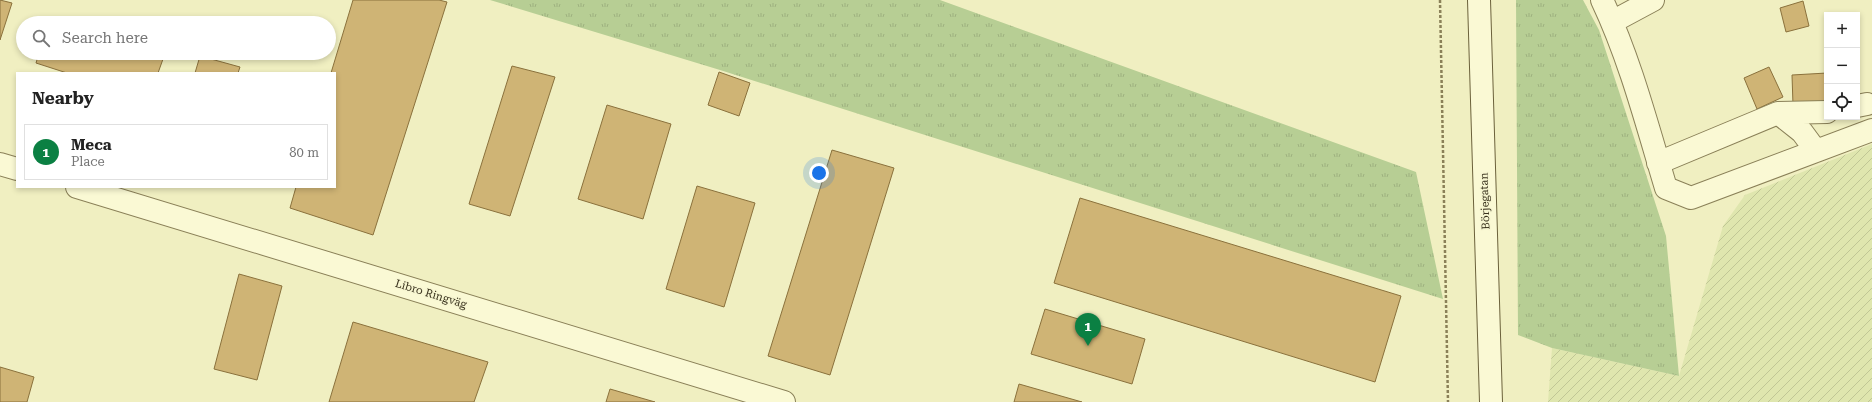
<!DOCTYPE html>
<html lang="en">
<head>
<meta charset="utf-8">
<style>
  body { margin:0; font-family:"Roboto Serif",serif; background:#f6f6f6; color:#222 }
  .controls { position:absolute; right:12px; top:12px; display:grid; overflow:hidden; border-radius:0px; box-shadow:0 2px 6px #0003 }
  .controls button { width:36px; height:36px; display:grid; place-items:center; padding:0; border:0; border-bottom:1px solid #e0e0e0; background:#fff; color:#222; font:20px sans-serif }
  .you { position:absolute; left:819px; top:173px; width:14px; height:14px; margin:-10px; border:3px solid #fff; border-radius:50%; background:#1a73e8; box-shadow:0 0 0 6px #1a73e833 }
  .badge { display:grid; place-items:center; width:26px; height:26px; border-radius:50%; background:#0b8043; color:#fff; font-size:13px; font-weight:700 }
  .pin { position:absolute; translate:-50% -33px; filter:drop-shadow(0 1px 2px #0008) }
  .pin::after { content:''; position:absolute; top:21px; width:14px; height:12px; background:inherit; clip-path:polygon(0 0,100% 0,50% 100%) }
  .list { margin:0; padding:0; list-style:none }
  h2 { display:flex; justify-content:space-between; align-items:center; height:52px; margin:0; padding:0 16px; font-size:17px }
  h2 small { font-size:13px; font-weight:400; color:#767676 }
  .list li { display:grid; grid-template-columns:26px 1fr auto; gap:12px; align-items:center; box-sizing:border-box; height:56px; margin:0 8px 8px; padding:0 8px; border:1px solid #e0e0e0; border-radius:0px }
  .list b { display:block; font-size:15px; white-space:nowrap }
  .list p { margin:0; font-size:13px; white-space:nowrap; color:#767676 }
  .list em { font-size:13px; font-style:normal; color:#767676 }
  .icon { flex:none; width:22px; height:22px; fill:none; stroke:currentColor; stroke-width:2; stroke-linecap:round; stroke-linejoin:round }
  .map { position:relative; flex:none; width:1872px; height:402px; overflow:hidden }
  .search { position:absolute; background:#fff; box-shadow:0 2px 6px #0003; left:16px; top:16px; width:320px; height:44px; display:flex; align-items:center; gap:10px; box-sizing:border-box; padding:0 14px; border-radius:22px; color:#767676; font-size:15px }
  .panel { position:absolute; background:#fff; box-shadow:0 2px 6px #0003; left:16px; top:72px; width:320px; height:116px; border-radius:0px }
  .map>svg:first-child { display:block }
</style>
</head>
<body>
<div class="map">
<svg width="1872" height="402" viewBox="0 0 1872 402">
  <defs>
    <pattern id="farmland-furrows" width="10" height="10" patternUnits="userSpaceOnUse"><rect width="10" height="10" fill="#dfe6ae"/><path d="M-1 1l2-2M0 10L10 0M9 11l2-2" fill="none" stroke="#c0c695"/></pattern>
    <pattern id="grass-tufts" width="24" height="20" patternUnits="userSpaceOnUse"><rect width="24" height="20" fill="#b7ce94"/><path d="M3 7l-1-3M5 7V3M7 7l1-3M15 17l-1-3M17 17v-4M19 17l1-3" fill="none" stroke="#9eb17f"/></pattern>
  </defs>
  <rect width="100%" height="100%" fill="#f0efc1"/>
  <path fill="url(#farmland-furrows)" d="M 1872,144 L 1872,402 L 1548,402 L 1552,348 L 1679,376 L 1723,226 L 1745,195 Z"/>
  <path fill="url(#grass-tufts)" d="M 490,0 L 940,0 L 1416,172 L 1443,299 L 720,70 Z
    M 1516,0 L 1583,0 L 1599,30 L 1666,236 L 1679,376 L 1552,348 L 1518,335 Z"/>
  <path fill="#cfb475" stroke="#8a713c" d="M 0,0 L 12,3 L 0,40 Z
    M 353,0 L 439,0 L 447,2 L 373,235 L 290,208 L 296,187 L 335,187 L 335,73 L 331,73 Z
    M 1803,1 L 1809,26 L 1786,32 L 1780,8 Z
    M 39,53 L 143,53 L 163,59 L 158,73 L 67,73 L 36,63 Z
    M 200,56 L 240,67 L 238,73 L 195,73 Z
    M 512,66 L 555,77 L 510,216 L 469,204 Z
    M 1769,67 L 1783,97 L 1757,109 L 1744,78 Z
    M 719,72 L 750,83 L 739,116 L 708,105 Z
    M 1827,73 L 1827,103 L 1793,105 L 1792,75 Z
    M 607,105 L 671,124 L 643,219 L 578,199 Z
    M 832,150 L 894,168 L 830,375 L 768,356 Z
    M 697,186 L 755,203 L 724,307 L 666,289 Z
    M 1080,198 L 1401,296 L 1375,382 L 1054,283 Z
    M 239,274 L 282,286 L 257,380 L 214,369 Z
    M 1045,309 L 1145,339 L 1132,384 L 1031,354 Z
    M 353,322 L 488,362 L 474,402 L 329,402 Z
    M 0,367 L 34,377 L 27,402 L 0,402 Z
    M 1019,384 L 1082,402 L 1014,402 Z
    M 610,389 L 655,402 L 606,402 Z"/>
  <g fill="none" stroke-linecap="round" stroke-linejoin="round">
    <defs>
      <path id="minor" d="M 1602,0 C 1630,59 1647,125 1666,188 L 1691,198 L 1872,130
        M 1612,22 L 1653,0
        M 1857,106 L 1867,104
        M 1778,113 L 1827,112
        M 1658,163 L 1778,113 L 1802,132 L 1816,151
        M 0,164 L 17,169
        M 77,187 L 784,402"/>
      <path id="secondary" d="M 1479,0 L 1491,402"/>
    </defs>
    <use href="#minor" stroke="#8a8058" stroke-width="24"/>
    <use href="#secondary" stroke="#6b613b" stroke-width="24"/>
    <path stroke="#8a8058" stroke-width="2.5" stroke-dasharray="3 2" stroke-linecap="butt" d="M 1440,0 L 1448,402"/>
    <use href="#minor" stroke="#faf9d4" stroke-width="22"/>
    <use href="#secondary" stroke="#faf9d4" stroke-width="22"/>
  </g>
  <g text-anchor="middle" dominant-baseline="central" stroke-width="3" stroke-linejoin="round" paint-order="stroke">
    <g font-size="11" fill="#39321d" stroke="#f7f6d1">
      <text transform="translate(1485 201) rotate(-92)">Börjegatan</text>
      <text transform="translate(431 294) rotate(17)">Libro Ringväg</text>
    </g>
  </g>
</svg>
<div class="controls">
<button>+</button>
<button>−</button>
<button><svg class="icon" aria-label="locate" viewBox="0 0 24 24"><circle cx="12" cy="12" r="6"/><path d="M12 2v4M12 18v4M2 12h4M18 12h4"/></svg></button>
</div>
<div class="you"></div>
<div class="pin badge" style="left:1088px;top:346px">1</div>
<div class="search"><svg class="icon" aria-label="search" viewBox="0 0 24 24"><circle cx="10" cy="10" r="6"/><path d="M15 15l6 6"/></svg>Search here</div>
<section class="panel">
<h2>Nearby<small></small></h2>
<ul class="list">
<li><span class="badge">1</span><div><b>Meca</b><p>Place</p></div><em>80 m</em></li>
</ul>
</section>
</div>
</body>
</html>
